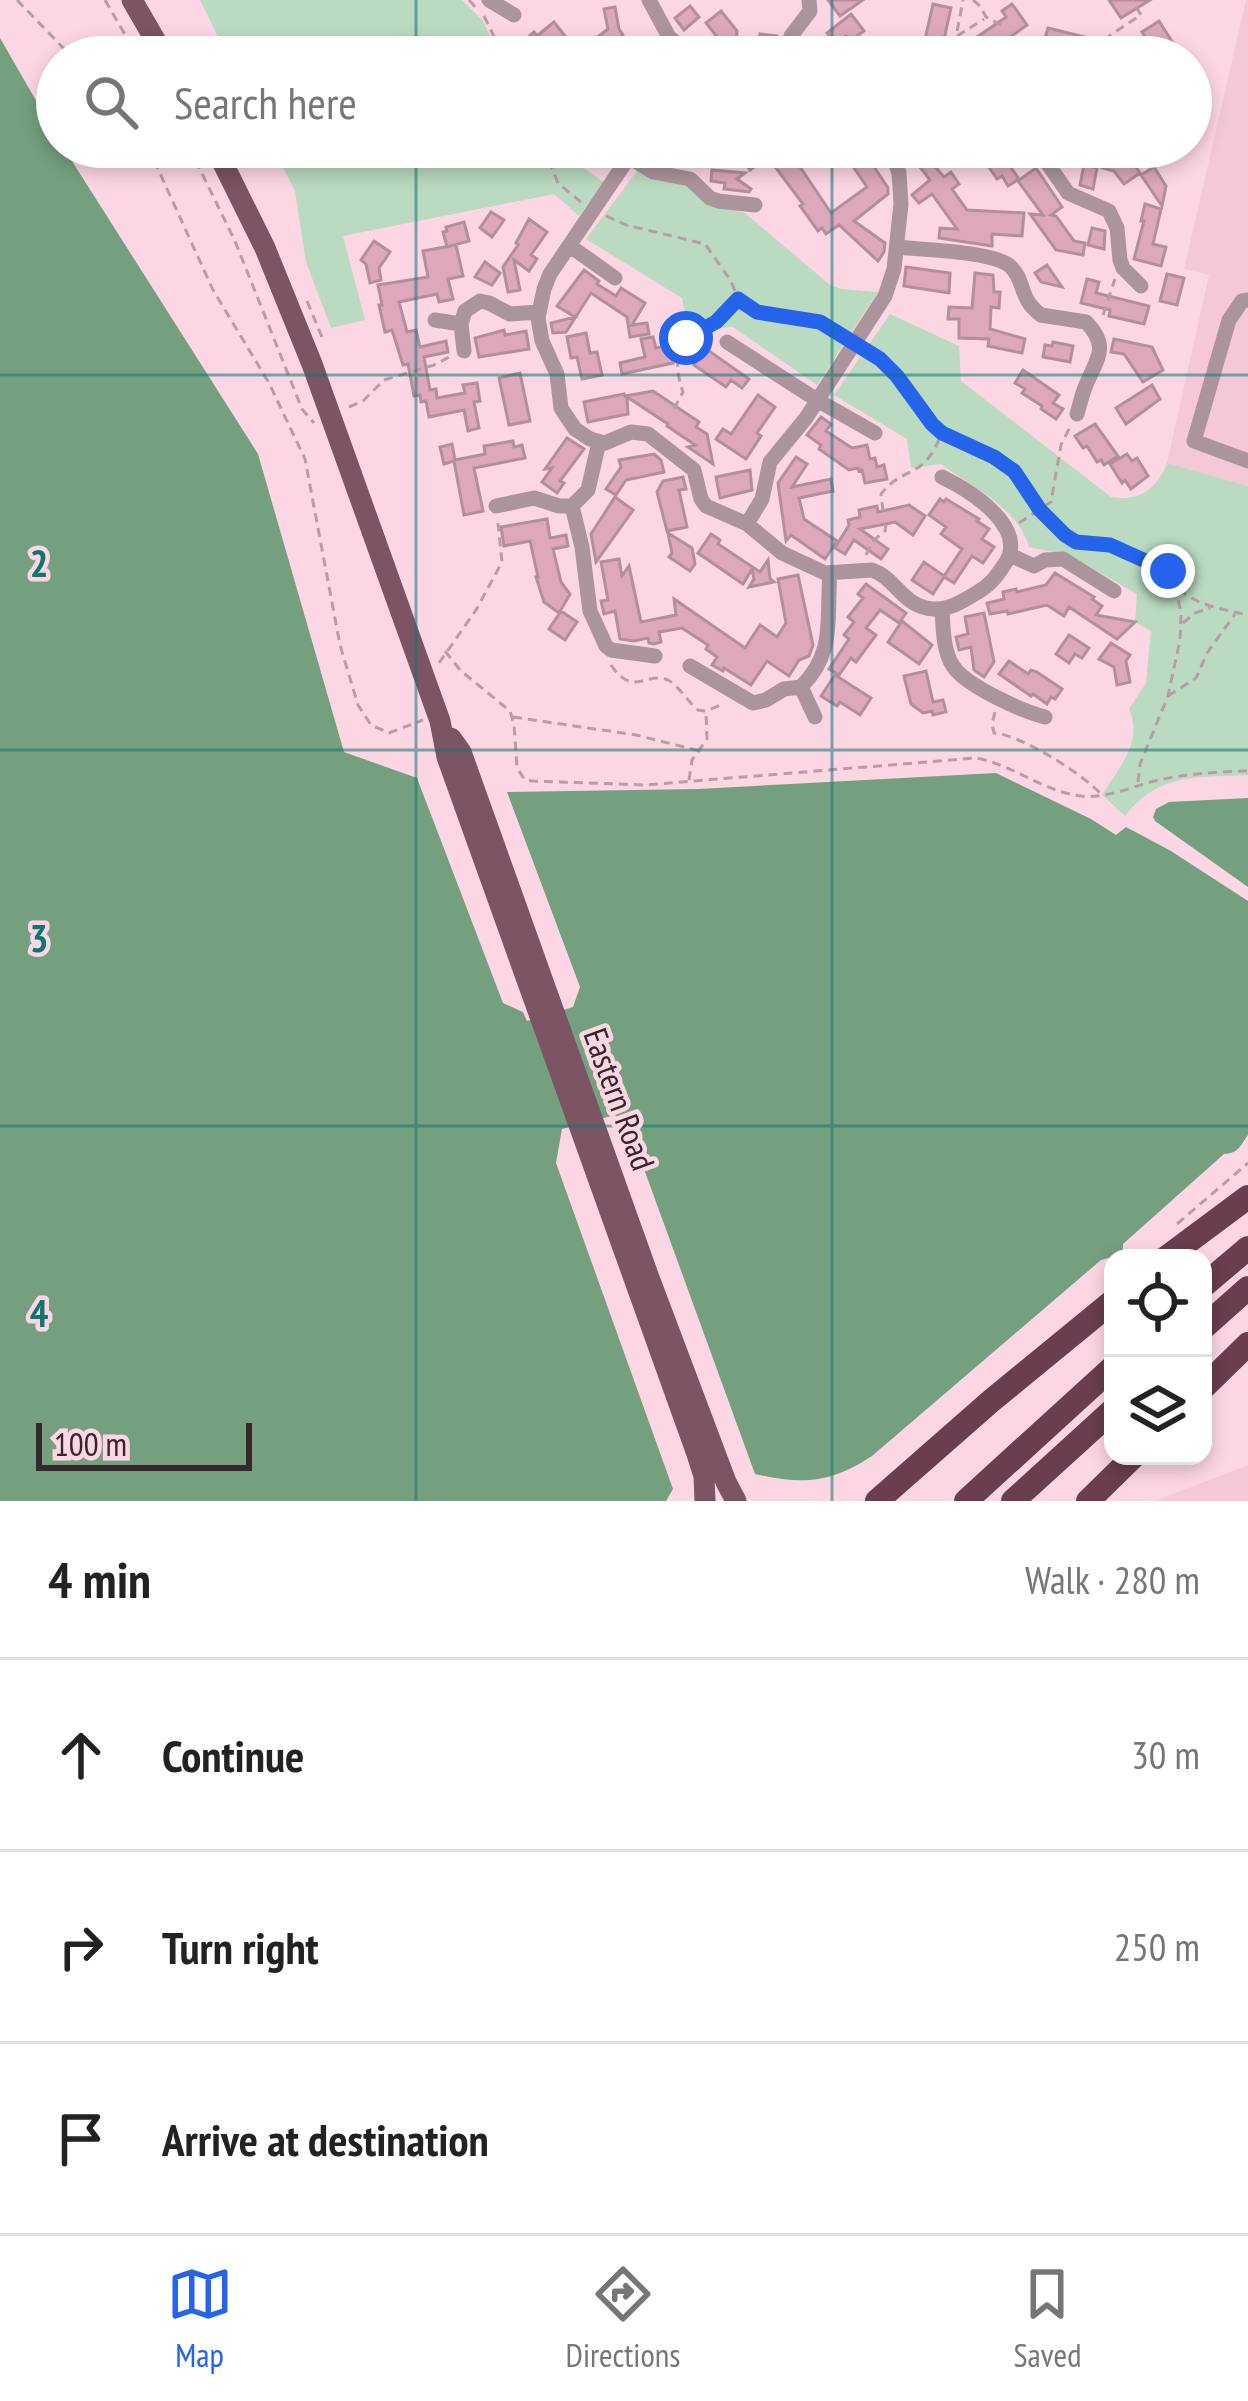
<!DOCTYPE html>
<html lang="en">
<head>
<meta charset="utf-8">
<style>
  body { margin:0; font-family:"PT Sans Narrow",sans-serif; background:#f2f2f2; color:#222 }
  .controls { position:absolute; right:36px; bottom:36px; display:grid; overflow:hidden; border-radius:24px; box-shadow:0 6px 18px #0003 }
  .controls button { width:108px; height:108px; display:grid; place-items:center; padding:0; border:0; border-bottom:3px solid #e0e0e0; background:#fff; color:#222; font:60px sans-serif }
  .scale { position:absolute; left:36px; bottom:30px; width:216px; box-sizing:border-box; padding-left:12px; border:6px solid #35272c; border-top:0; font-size:33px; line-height:42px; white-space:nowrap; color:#35272c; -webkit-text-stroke:9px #fdd6e4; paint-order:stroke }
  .stop { position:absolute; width:36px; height:36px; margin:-27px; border:9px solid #2563eb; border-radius:50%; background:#fff }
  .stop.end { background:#2563eb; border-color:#fff; box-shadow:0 3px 12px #0008 }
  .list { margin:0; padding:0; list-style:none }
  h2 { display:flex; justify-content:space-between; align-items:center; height:156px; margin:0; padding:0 48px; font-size:51px }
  h2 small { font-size:39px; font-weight:400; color:#767676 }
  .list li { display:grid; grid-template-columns:78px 1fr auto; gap:36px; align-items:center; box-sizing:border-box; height:192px; padding:0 48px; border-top:3px solid #e0e0e0 }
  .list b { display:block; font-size:45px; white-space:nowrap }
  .list em { font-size:39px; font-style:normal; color:#767676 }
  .icon { flex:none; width:66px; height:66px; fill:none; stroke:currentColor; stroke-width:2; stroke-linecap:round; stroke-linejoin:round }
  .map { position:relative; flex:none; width:1248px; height:1501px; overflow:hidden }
  .search { position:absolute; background:#fff; box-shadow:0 6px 18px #0003; left:36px; right:36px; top:36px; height:132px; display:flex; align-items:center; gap:30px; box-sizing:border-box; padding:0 42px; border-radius:66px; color:#767676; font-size:45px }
  .sheet { height:732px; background:#fff }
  nav { display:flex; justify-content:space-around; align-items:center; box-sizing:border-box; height:168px; border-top:3px solid #e0e0e0; background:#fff; font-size:33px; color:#767676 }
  nav a { display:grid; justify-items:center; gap:6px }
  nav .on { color:#2563eb }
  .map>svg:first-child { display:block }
</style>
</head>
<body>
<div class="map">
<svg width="1248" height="1501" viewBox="0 0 1248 1501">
  <rect width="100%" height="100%" fill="#fdd6e4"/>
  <path fill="#f5c8d8" d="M 1246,0 L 1248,0 L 1248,486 L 1167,463 L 1209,275 L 1184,269 Z
    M 1248,1465 L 1248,1501 L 1155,1501 Z"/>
  <path fill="#badac1" d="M 200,0 L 462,0 L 483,21 L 500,57 L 228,57 Z
    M 273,147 L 553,147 L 604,182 L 579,216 L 554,194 L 343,236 L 365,320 L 331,328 L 306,262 L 295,191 Z
    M 637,171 L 691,184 L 704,202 L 745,213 L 830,285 L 841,289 L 878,292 L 817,385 L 733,327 L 688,330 L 682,298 L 586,239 Z
    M 890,314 L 959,346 L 961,381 L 1111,497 C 1139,502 1157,489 1167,463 L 1248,486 L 1248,775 C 1197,778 1159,772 1125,816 L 1102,795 C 1119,767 1144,742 1129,709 L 1146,683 L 1151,631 L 1135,622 L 1137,594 L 1071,556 L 1029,547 C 1018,508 973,487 941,464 L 911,468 L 907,439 L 834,395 Z"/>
  <path fill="#75a07f" d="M 0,38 L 57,137 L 57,147 L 63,147 L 258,454 L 344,752 L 417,778 L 503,1003 L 523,1012 L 527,1021 L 573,1007 L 580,987 L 507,792 L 698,789 L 996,773 L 1091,819 L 1116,835 L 1126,827 L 1171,851 L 1248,901 L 1248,1135 C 1240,1145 1240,1153 1224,1154 L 1123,1244 L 1123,1254 L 1101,1260 L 872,1456 C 831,1483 803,1485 755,1474 L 632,1136 L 615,1115 L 562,1129 L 556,1163 L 673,1489 L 666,1501 L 0,1501 Z
    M 1248,798 L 1248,887 L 1155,821 L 1153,817 L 1156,809 L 1169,802 Z"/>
  <path fill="#dea8bc" stroke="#b28f9b" stroke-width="3" d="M 828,0 L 863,0 L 840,16 Z
    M 1109,0 L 1150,0 L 1121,18 Z
    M 933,4 L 951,8 L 942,48 L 924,44 Z
    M 1012,4 L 1027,25 L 984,56 L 973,40 L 1006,17 L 1002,11 Z
    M 690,6 L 699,17 L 684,30 L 675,18 Z
    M 615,7 L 619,29 L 623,35 L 604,49 L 596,38 L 608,29 L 604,9 Z
    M 721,11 L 737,31 L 735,54 L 720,53 L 718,38 L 706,23 Z
    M 851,14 L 864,31 L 850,41 L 846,36 L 836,44 L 827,33 Z
    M 1159,21 L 1178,51 L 1168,57 L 1158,57 L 1142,32 Z
    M 554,22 L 565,36 L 542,54 L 540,51 L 530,57 L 520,44 L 534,32 L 537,36 Z
    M 1048,28 L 1089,38 L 1085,55 L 1043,45 Z
    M 760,34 L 777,36 L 774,57 L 758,57 Z
    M 759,147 L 766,158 L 750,170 L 742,158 Z
    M 845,147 L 861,147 L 888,188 L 888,194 L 854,221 L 885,243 L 884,252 L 878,261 L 839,225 L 826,234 L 822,228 L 818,231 L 800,206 L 803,204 L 776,168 L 792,155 L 831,213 L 867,187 L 850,162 L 854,159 Z
    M 918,147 L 944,177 L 951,172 L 959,184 L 952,189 L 967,210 L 1024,213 L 1022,236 L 992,234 L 992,246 L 939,238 L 940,228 L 957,229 L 932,194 L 919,203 L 912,195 L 930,180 L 910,154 Z
    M 1117,147 L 1122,147 L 1140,173 L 1124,184 L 1114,171 L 1102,168 L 1105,157 L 1114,159 Z
    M 661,148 L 681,150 L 680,164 L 660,161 Z
    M 1001,153 L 1019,179 L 1008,186 L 1002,176 L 997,179 L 986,163 Z
    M 1084,165 L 1097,168 L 1093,189 L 1080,185 Z
    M 1154,167 L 1166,186 L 1162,206 L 1141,175 Z
    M 1036,168 L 1062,207 L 1051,215 L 1056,216 L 1074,241 L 1085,243 L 1083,255 L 1056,250 L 1030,214 L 1043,215 L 1018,181 Z
    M 712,170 L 745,173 L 737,179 L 751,189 L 749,192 L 724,189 L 725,183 L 711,181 Z
    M 1145,204 L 1161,209 L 1153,244 L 1166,247 L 1161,266 L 1134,259 L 1144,221 L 1141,221 Z
    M 491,212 L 504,220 L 492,237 L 480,228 Z
    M 529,219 L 547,232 L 531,255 L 537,259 L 529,271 L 514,260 L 520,290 L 508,292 L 503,267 L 518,245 L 516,243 Z
    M 464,222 L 469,241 L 447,247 L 443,232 L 447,231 L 446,227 Z
    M 1092,228 L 1105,231 L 1104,249 L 1088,245 Z
    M 374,241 L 390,252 L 379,268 L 381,280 L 370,283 L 366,264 L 361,260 Z
    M 456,245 L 463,276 L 448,279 L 453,299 L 439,302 L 437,294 L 399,302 L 407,332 L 416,330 L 420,347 L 446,341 L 448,352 L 424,357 L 430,390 L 436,389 L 437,398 L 465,393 L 463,385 L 477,383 L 480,401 L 474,402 L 479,428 L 468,431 L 464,410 L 429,417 L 426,401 L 421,402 L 420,395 L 414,396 L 408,364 L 403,365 L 392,330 L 385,332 L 379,305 L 382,305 L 378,285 L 428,277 L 423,251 Z
    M 485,262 L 500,273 L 492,285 L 475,277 Z
    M 1047,265 L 1062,287 L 1041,282 L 1035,273 Z
    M 906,267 L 950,273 L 949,293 L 904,286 Z
    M 584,270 L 599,281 L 597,284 L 616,296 L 621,288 L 645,303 L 632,325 L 647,323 L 649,334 L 630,337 L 627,317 L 591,293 L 566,332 L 553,333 L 551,323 L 575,317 L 557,306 Z
    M 975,273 L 993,275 L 994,292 L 1000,292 L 999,308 L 991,307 L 990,329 L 1025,339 L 1022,353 L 988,346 L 989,339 L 959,338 L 959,319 L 948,319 L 949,307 L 972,308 Z
    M 1167,274 L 1184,278 L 1177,305 L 1160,301 Z
    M 1087,279 L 1099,282 L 1096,293 L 1149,306 L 1144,324 L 1109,316 L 1110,310 L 1081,303 Z
    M 504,330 L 505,335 L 526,331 L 529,349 L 479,357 L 475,338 Z
    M 586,333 L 590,353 L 597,352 L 602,375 L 582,379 L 577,357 L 571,358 L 567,337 Z
    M 653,337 L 656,348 L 669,345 L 673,363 L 622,374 L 620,363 L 645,357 L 641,339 Z
    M 707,338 L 709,351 L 749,379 L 742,388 L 731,380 L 726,387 L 694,365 L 698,359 L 695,339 Z
    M 1114,339 L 1152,347 L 1163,370 L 1143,382 L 1124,354 L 1111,352 Z
    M 1053,342 L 1073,346 L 1070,362 L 1043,357 L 1045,345 L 1052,346 Z
    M 1023,370 L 1059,395 L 1053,403 L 1063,409 L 1056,419 L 1041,409 L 1042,406 L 1022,393 L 1025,389 L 1015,383 Z
    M 520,373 L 530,421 L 509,425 L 499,378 Z
    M 1152,385 L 1160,399 L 1126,424 L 1116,408 Z
    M 653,391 L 699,422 L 696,427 L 707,434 L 713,464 L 688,447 L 695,445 L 667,426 L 668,424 L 627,397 L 628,414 L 588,422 L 584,402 L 624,394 L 625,396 Z
    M 758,395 L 775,407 L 757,433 L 761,436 L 746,459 L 716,439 L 723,429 L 731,434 Z
    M 821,417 L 831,424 L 826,431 L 852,448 L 867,445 L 870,459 L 875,458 L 877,467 L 884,465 L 887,479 L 865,483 L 862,470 L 859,471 L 858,468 L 849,470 L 819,449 L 821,445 L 807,435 Z
    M 1095,424 L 1118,456 L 1104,465 L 1101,460 L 1097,462 L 1087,446 L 1083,448 L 1075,436 Z
    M 567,438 L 584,449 L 560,481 L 564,483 L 557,493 L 542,482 L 552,468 L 545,469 Z
    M 513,441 L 514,447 L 522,445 L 525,458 L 474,468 L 483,511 L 464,515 L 454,461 L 444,464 L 440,447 L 452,444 L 455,460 L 485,454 L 484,446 Z
    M 654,454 L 661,460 L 664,472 L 626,480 L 616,495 L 606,489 L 621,467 L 619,460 Z
    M 1127,454 L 1132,461 L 1137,458 L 1148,476 L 1131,489 L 1125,480 L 1122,483 L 1110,464 Z
    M 796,457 L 807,464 L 792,487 L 831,479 L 833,491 L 799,498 L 804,519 L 837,541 L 825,559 L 791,535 L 786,541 L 778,483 Z
    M 750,470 L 752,490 L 720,498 L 716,477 Z
    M 683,477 L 686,489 L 679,490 L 687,527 L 667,531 L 657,492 L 663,481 Z
    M 615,497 L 633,510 L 596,562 L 591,534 Z
    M 940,499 L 944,502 L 946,499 L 979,519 L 977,521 L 989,529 L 982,539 L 994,547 L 983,563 L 972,556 L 954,583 L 944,577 L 933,594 L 912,580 L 924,562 L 944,576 L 962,549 L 941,534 L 946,527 L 929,515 Z
    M 909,505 L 925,516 L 913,535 L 895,522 L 860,529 L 888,549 L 881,559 L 854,540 L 845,554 L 835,548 L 849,525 L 848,520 L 860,517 L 859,510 L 877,506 L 878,512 Z
    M 547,519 L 550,538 L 566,535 L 568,546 L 553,549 L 561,582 L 570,594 L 559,613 L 544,602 L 536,577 L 538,577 L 530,541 L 504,546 L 501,527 Z
    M 668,533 L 692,548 L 695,564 L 690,571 L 669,557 L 672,553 Z
    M 711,534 L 720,540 L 718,544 L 760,572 L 768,560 L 770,579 L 774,582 L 749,587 L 754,579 L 752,569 L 743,584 L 698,553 Z
    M 619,559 L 622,576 L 629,566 L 641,622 L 676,615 L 674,599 L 745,648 L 760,625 L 777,637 L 786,623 L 778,579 L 798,575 L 813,645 L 809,656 L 799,660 L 789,676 L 767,661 L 751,685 L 724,668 L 723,671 L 712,665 L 717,657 L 706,649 L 708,645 L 682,628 L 659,632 L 661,642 L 654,644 L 649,643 L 648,638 L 634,641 L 620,639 L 615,611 L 604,614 L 601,601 L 608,600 L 601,562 Z
    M 1055,573 L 1094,597 L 1092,599 L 1102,606 L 1096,615 L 1135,622 L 1117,639 L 1069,607 L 1064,616 L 1047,605 L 1008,614 L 1007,611 L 990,614 L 987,603 L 1004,599 L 1003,592 L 1016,589 L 1017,592 L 1046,585 Z
    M 866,584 L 906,613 L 899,623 L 880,610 L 866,628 L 876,635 L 856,662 L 851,658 L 839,675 L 829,669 L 849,639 L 844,635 L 854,622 L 848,617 L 863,598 L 858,594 Z
    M 561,611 L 577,622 L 565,640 L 549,629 Z
    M 984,613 L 994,662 L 984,677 L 974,670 L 971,647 L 959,650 L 956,637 L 968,634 L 965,617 Z
    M 902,621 L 932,645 L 919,664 L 888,642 Z
    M 1069,635 L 1089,648 L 1082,658 L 1075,654 L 1069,663 L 1056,654 Z
    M 1111,643 L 1130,655 L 1126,661 L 1130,682 L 1117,685 L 1114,667 L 1099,659 Z
    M 1009,661 L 1028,674 L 1031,670 L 1037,672 L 1062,689 L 1055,699 L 1051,697 L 1047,704 L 1033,694 L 1031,696 L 999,674 Z
    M 926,671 L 933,702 L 943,700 L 946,712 L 933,715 L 932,711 L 923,713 L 911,704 L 904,676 Z
    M 835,675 L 871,698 L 860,715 L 840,702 L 837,706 L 821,696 Z"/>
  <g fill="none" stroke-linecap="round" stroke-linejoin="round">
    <path stroke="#ba9ca7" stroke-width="3" stroke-dasharray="9 6" stroke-linecap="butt" d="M 17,0 L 72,57
      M 105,0 L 138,57
      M 469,0 L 477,9
      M 973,0 L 980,6 L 986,17 L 1003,26
      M 484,16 L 504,57
      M 957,36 L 984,19
      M 1010,37 L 1019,48
      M 943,57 L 956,37 L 963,0
      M 1105,57 L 1109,36 L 1141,15 L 1132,0
      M 148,147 L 213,290 L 269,383 L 305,459 L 340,645 L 358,705 L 371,725 L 389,733 L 423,720
      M 189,147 L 235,241 L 302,409 L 314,423
      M 543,147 L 558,183 L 582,203
      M 606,216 L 626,225 L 705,244 L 731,281 L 738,299 L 745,307 L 757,312 L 819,322 L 840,335
      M 307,301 L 324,342
      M 1103,315 L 1115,279
      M 869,352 C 899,371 910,404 936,428 C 957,446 988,449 1009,467 C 1028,483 1036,509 1054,526 C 1075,546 1089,540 1113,547 C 1131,552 1147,562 1165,568 C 1177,602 1216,608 1248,615
      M 349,407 L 363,401 L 384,380 L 434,365 L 451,356
      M 674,409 L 683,392 C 662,331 707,338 737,301
      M 883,511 L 881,494 C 903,465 925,480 941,434
      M 1019,523 L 1051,502 L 1061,445 L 1070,427
      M 866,555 L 873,541 L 885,531 L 886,524
      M 1183,623 L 1195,613 L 1210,608
      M 445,651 L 461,671 L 510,711 L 514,724 L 517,768 L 525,780 L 532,781 L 645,785 L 976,758 C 1014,765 1044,792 1081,796 C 1110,799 1136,784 1164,779 C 1192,773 1220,772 1248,771
      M 439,663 L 476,610 L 502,562 L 498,523
      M 611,665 C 633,698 646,671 668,680 C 679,686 688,702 698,710 L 706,711 L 723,704
      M 1168,696 L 1196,678 L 1207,653 L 1235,614
      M 995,712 L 992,724 L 994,733 C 1021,735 1081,773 1100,793
      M 513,717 L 636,735 L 700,751
      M 689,780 L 692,760 L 707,739 L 706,713
      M 1138,782 L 1140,764 L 1168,696 L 1180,640 L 1181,613 L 1176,589
      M 1177,1224 L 1248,1163
      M 1139,1258 L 1147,1251"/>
    <path stroke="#ac949c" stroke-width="15" d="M 489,0 L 514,15
      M 649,0 L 669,37 L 692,57
      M 1030,55 L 1040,57
      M 786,57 L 791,36 L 810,11 L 809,0
      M 633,147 L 629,157 L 550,274 L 544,289 L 538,318 L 542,341 L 557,374 L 561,408 L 575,429 L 590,439 L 605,443 L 631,432 L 648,434 L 694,470 L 701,499 L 706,506 L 747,524 L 782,553 L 825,573 L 872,570 C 896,578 902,607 934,609 C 950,610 965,600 978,592 C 991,584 996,577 1004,565 C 1031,529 971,491 942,477
      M 1036,147 L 1068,193 L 1109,211 L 1117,228 L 1120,260 L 1123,268 L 1141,286
      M 629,157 L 653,172 L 690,179 L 710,198 L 718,201 L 755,205
      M 570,246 L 615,278
      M 897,247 C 922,250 995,251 1011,267 C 1026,282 1018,298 1041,315 L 1086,322 C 1110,347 1097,358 1086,385 C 1082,394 1080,404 1077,414
      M 1248,300 L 1242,301 L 1229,320 L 1194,441 L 1248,461
      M 435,320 L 461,324 L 465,311 L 480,301 L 489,303 L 510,314 L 538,312
      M 461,324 L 464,351
      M 727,342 L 817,400 L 875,433
      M 496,506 L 534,498 L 559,506 L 572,506 L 588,490 L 599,442
      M 572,506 L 582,547 L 590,611 L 606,646 L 611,650 L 655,656
      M 747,524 L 762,499 L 770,462 L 806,418 L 885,296 L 894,269 L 901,204 L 899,173 L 890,147
      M 1012,556 L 1034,566 L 1045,560 L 1063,559 L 1114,591
      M 942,609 C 943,627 943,651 953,666 C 966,686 1022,711 1045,717
      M 690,666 L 753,703 L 766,700 L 784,689 L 801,687 C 836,652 826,620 830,574
      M 801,687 L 815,717"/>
    <path stroke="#7c5463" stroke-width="21" d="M 132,0 L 165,57
      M 215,147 L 265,248 L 312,364 L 440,721 L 447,757 L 697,1454 L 704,1476 L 705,1501
      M 451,738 L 461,752 L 648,1275 L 726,1482 L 736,1501"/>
    <path stroke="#6a3d4f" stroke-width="24" d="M 1166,1258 L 1248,1197
      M 1203,1286 L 1248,1248
      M 1203,1328 L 1248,1288
      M 1203,1388 L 1248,1344
      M 877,1501 L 991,1401 L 1113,1301
      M 966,1501 L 1113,1367
      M 1013,1501 L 1113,1410
      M 1088,1501 L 1134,1456"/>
  </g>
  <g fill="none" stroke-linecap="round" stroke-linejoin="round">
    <path stroke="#2563eb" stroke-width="15" d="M 686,338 L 716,322 L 738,299 L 757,312 L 820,322 L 880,359 L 897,376 L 932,424 L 942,433 L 994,457 L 1014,471 L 1040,510 L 1065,535 L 1076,542 L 1110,545 L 1168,571"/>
  </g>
  <path fill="none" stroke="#0f766e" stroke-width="3" stroke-opacity="0.55" d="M 416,0 L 416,57M 832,0 L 832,57M 416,147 L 416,1501M 832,147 L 832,1501M 0,375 L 1248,375M 0,750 L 1248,750M 0,1126 L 1248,1126"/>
  <g text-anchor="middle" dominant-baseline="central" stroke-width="9" stroke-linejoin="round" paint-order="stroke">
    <g font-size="33" fill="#35272c" stroke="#fdd6e4">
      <text transform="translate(620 1099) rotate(70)">Eastern Road</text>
    </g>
  </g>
  <g font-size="39" text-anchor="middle" font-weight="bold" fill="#0f766e" stroke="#fdd6e4" stroke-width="9" stroke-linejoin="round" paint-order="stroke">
    <text x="39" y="577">2</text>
    <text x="39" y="952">3</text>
    <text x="39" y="1327">4</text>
  </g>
</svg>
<div class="controls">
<button><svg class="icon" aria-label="locate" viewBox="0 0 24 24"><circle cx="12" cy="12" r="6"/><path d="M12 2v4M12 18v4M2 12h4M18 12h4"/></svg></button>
<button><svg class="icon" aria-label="layers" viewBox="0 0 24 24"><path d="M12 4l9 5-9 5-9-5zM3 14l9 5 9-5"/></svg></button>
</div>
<div class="scale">100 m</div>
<div class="stop" style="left:686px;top:338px"></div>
<div class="stop end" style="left:1168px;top:571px"></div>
<div class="search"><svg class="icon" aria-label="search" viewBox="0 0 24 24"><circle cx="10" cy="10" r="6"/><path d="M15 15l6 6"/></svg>Search here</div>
</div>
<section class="sheet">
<h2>4 min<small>Walk · 280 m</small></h2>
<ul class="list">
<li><svg class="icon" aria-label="ahead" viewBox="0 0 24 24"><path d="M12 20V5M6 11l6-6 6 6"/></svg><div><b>Continue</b></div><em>30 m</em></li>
<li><svg class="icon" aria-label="right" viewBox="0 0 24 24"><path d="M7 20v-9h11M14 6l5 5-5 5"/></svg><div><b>Turn right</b></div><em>250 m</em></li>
<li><svg class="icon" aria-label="arrive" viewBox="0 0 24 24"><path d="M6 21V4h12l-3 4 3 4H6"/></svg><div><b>Arrive at destination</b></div></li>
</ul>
</section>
<nav>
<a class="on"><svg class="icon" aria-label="map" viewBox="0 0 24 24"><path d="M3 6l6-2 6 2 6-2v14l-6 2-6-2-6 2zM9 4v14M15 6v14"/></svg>Map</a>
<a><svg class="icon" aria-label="directions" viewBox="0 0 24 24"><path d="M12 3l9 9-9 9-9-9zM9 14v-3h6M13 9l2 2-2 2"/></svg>Directions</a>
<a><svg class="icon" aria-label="saved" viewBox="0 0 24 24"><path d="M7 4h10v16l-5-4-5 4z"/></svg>Saved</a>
</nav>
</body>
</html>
